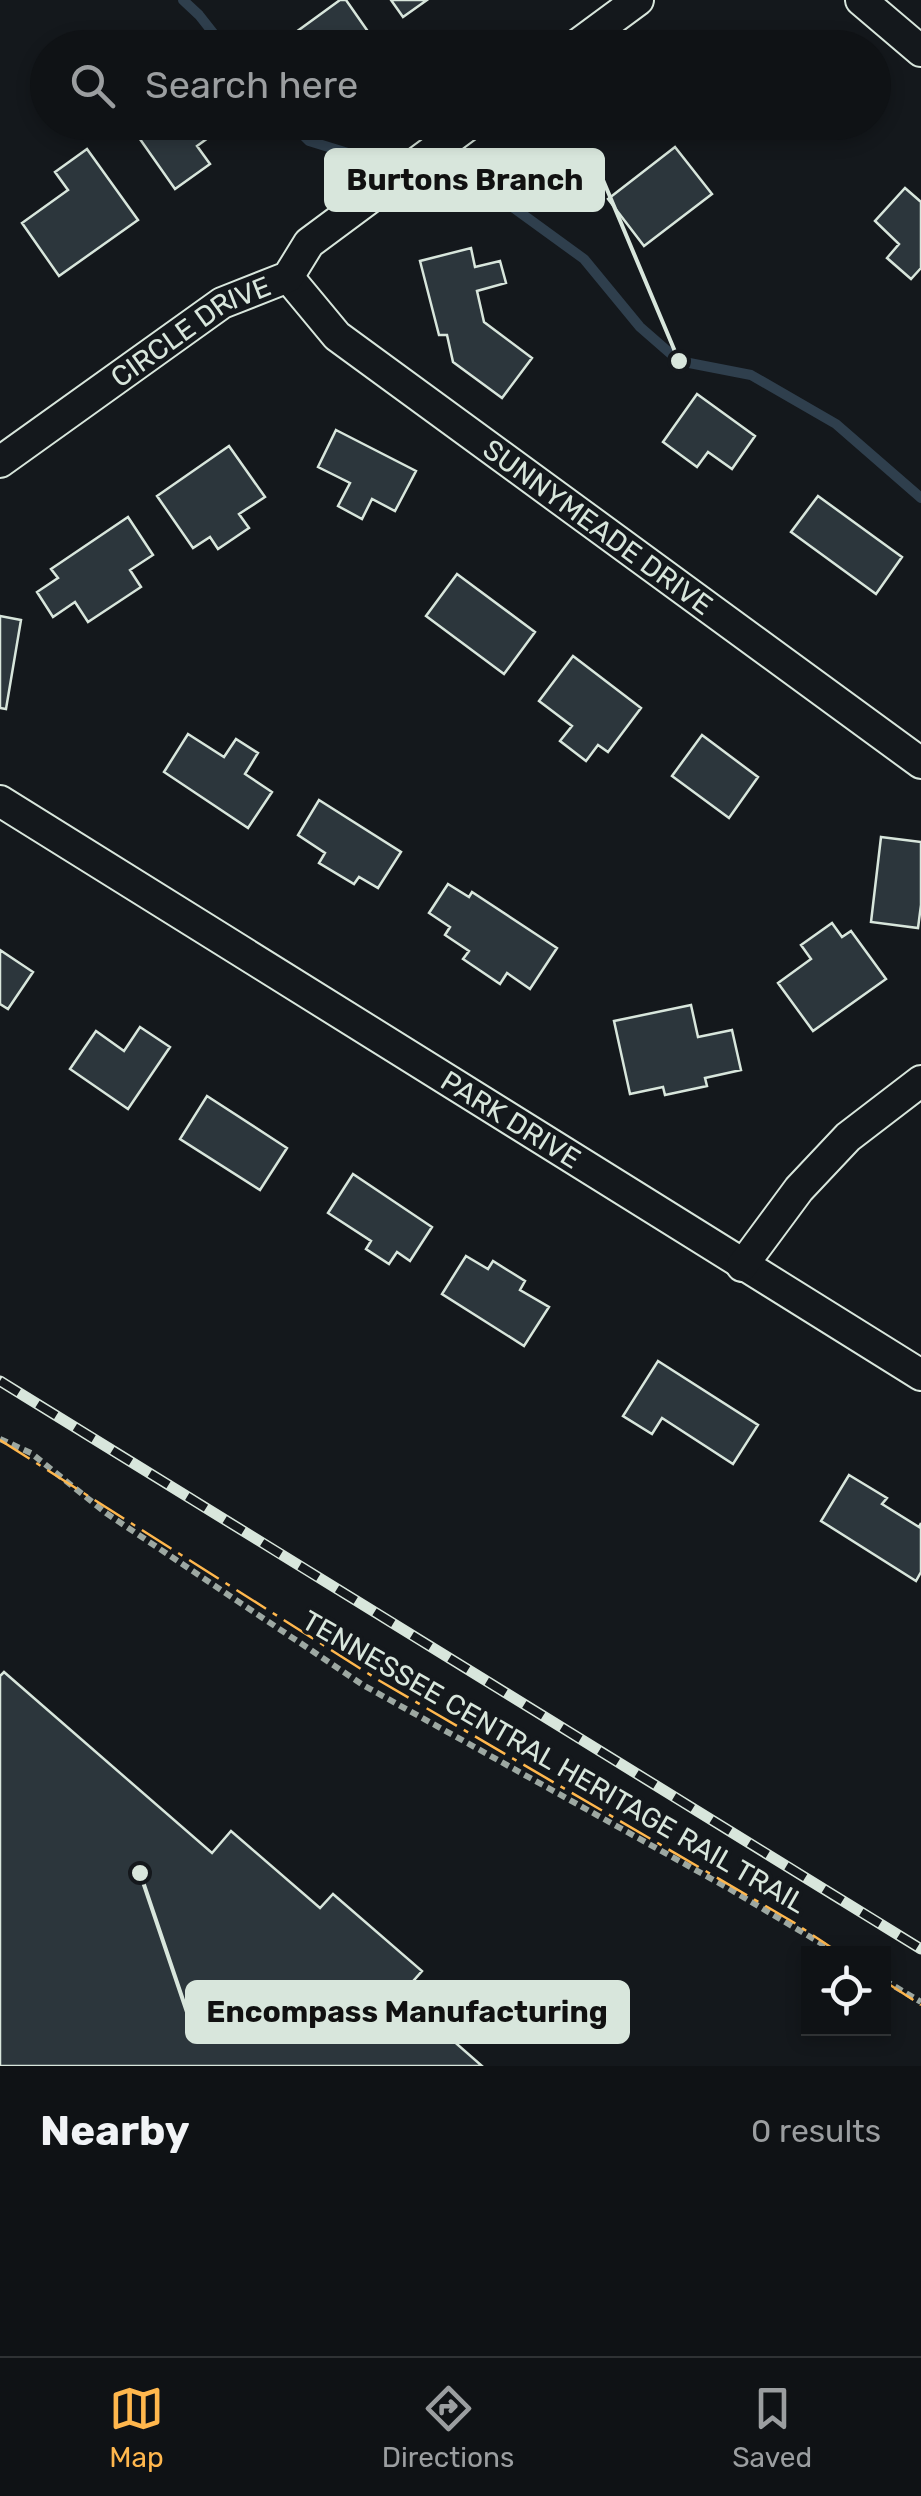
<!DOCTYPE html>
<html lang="en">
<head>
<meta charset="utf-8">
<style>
  body { margin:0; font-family:Rubik,sans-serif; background:#181b1e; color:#f1f3f6 }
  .controls { position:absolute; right:30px; bottom:30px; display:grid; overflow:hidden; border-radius:0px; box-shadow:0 5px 15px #0003 }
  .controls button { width:90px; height:90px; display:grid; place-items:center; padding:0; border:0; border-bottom:2px solid #2f3234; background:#0f1215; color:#f1f3f6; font:50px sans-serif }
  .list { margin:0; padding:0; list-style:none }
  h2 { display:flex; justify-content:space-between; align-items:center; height:130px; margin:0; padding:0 40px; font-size:42px }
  h2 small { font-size:32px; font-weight:400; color:#9b9ea0 }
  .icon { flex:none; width:55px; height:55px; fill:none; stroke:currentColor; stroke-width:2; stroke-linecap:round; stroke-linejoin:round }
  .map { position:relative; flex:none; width:921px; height:2066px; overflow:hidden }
  .search { position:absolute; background:#0f1215; box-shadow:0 5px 15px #0003; left:30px; right:30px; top:30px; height:110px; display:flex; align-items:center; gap:25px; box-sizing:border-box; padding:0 35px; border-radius:55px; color:#9b9ea0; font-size:38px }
  .sheet { height:290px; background:#0f1215 }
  nav { display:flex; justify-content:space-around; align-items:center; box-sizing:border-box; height:140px; border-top:2px solid #2f3234; background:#0f1215; font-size:28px; color:#9b9ea0 }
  nav a { display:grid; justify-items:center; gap:5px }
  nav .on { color:#ffb74d }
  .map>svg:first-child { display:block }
</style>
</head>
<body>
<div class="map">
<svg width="921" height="2066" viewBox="0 0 921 2066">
  <rect width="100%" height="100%" fill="#14181c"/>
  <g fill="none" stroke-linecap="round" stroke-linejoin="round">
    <path stroke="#2f3f4d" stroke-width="10" d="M 183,0 L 199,15 L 225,48
      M 290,122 L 309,141 L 377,162
      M 445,174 L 456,176 L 496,195 L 584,259 L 640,327 L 679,361 L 751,375 L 836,424 L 921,498"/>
  </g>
  <path fill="#2c363c" stroke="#d8e6dc" stroke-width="2.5" d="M 340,0 L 346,0 L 369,33 L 348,48 L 274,48 Z
    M 391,0 L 427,0 L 403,17 Z
    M 148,122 L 230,122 L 197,146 L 210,164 L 175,189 L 135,132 Z
    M 675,147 L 712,194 L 644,246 L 608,199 Z
    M 87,149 L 138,220 L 59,276 L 22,223 L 68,190 L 55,172 Z
    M 905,188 L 921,202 L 921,268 L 911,279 L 887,258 L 899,244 L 875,221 Z
    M 471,248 L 475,267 L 500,261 L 506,283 L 477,291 L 484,322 L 532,358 L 502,398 L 453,362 L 447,335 L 439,335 L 420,261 Z
    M 697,394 L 755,436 L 732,469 L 708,452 L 697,467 L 663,442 Z
    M 336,430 L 416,471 L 395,511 L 372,499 L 362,519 L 338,506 L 350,483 L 318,467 Z
    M 229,446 L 265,497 L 239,514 L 249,528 L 218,549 L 210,537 L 193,548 L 157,496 Z
    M 818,496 L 902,557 L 876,594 L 791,532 Z
    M 128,517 L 153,555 L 130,570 L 141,587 L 88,622 L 75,602 L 53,617 L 37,592 L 58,578 L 51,569 Z
    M 457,574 L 535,632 L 504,674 L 426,616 Z
    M 0,616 L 21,620 L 6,709 L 0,708 Z
    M 573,656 L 641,708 L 608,752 L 598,745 L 586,761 L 560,741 L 572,726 L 539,701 Z
    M 188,734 L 224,757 L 236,739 L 258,753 L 245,774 L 272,792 L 248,828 L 164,772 Z
    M 702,735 L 758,777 L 729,818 L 672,776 Z
    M 319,800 L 401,852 L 378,888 L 359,877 L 354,884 L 319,863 L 325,853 L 298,835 Z
    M 881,837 L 921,842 L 921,905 L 918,928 L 871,922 Z
    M 448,884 L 469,897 L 472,892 L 557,948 L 530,989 L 507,973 L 500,984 L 463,959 L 469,951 L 445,935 L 450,927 L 429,913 Z
    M 832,923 L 842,937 L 851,931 L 886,979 L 813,1031 L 778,983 L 811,959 L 801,945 Z
    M 0,950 L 33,972 L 8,1009 L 0,1004 Z
    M 691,1005 L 698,1037 L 732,1030 L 741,1070 L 705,1078 L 707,1086 L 665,1095 L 663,1087 L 630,1094 L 614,1021 Z
    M 140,1027 L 170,1047 L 128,1109 L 70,1069 L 96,1031 L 124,1051 Z
    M 207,1096 L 287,1148 L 260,1190 L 180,1139 Z
    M 353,1174 L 432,1227 L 410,1261 L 397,1252 L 389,1264 L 366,1249 L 371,1241 L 328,1213 Z
    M 466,1256 L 488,1269 L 493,1261 L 525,1281 L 520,1290 L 549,1307 L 524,1346 L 442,1294 Z
    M 658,1361 L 758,1425 L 733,1464 L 662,1418 L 652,1434 L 623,1416 Z
    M 849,1475 L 887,1498 L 882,1504 L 919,1527 L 921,1523 L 921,1572 L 916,1581 L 821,1521 Z
    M 4,1672 L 212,1853 L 231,1831 L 320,1908 L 333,1894 L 422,1971 L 401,1995 L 482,2066 L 0,2066 L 0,1676 Z"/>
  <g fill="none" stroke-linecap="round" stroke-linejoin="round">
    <defs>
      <g id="street">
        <path d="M 861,0 L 921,51"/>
        <path d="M 573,48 L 638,0"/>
        <path id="s1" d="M 288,277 L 337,336 L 921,763"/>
        <path id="s2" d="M 0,462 L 222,303 L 288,277 L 309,243 L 472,122"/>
        <path id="s3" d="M 0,801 L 921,1375"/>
        <path d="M 742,1266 L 799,1189 L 848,1137 L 921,1081"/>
      </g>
    </defs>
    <use href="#street" stroke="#d8e6dc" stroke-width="34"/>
    <path stroke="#9da8a2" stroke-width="6" stroke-dasharray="8 5" stroke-linecap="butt" d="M 0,1439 L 31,1453 L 106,1513 L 363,1685 L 728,1888 L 839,1954
      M 884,1980 L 921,2002"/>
    <use href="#street" stroke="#14181c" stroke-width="30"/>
    <defs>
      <path id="rail" d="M 0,1381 L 921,1949"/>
    </defs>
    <use href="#rail" stroke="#d8e6dc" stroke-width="11"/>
    <use href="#rail" stroke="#14181c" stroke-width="8" stroke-dasharray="22" stroke-linecap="butt"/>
    <path stroke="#ffb74d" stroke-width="2.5" stroke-dasharray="35 8 5 8" stroke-linecap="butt" d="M 0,1440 L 380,1681 L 793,1922 L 841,1954
      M 884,1981 L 921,2005"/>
  </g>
  <g text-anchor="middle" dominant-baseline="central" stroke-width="8" stroke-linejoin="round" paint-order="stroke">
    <g font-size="28" fill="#d8e6dc" stroke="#14181c">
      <text stroke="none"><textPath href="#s2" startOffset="232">CIRCLE DRIVE</textPath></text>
      <text stroke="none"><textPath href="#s1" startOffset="400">SUNNYMEADE DRIVE</textPath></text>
      <text stroke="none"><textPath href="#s3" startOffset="602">PARK DRIVE</textPath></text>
      <text transform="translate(554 1762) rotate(30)">TENNESSEE CENTRAL HERITAGE RAIL TRAIL</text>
    </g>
  </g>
  <path fill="none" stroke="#d8e6dc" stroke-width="4" d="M679 361L603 180M140 1873L187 2012"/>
  <g fill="#d8e6dc" stroke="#14181c" stroke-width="4">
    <circle cx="679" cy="361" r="10"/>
    <circle cx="140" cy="1873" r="10"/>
  </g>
  <g fill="#d8e6dc" stroke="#d8e6dc" stroke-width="4">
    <rect x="326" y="150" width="277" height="60" rx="10"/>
    <rect x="187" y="1982" width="441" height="60" rx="10"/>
  </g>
  <g font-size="30" text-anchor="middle" font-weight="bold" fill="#111">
    <text x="465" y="190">Burtons Branch</text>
    <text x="407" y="2022">Encompass Manufacturing</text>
  </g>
</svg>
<div class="controls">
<button><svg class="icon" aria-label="locate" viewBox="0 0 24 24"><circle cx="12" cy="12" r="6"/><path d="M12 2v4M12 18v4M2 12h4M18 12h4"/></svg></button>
</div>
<div class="search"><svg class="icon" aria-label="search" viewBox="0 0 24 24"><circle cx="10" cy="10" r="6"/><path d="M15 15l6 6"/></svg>Search here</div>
</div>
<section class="sheet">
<h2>Nearby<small>0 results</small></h2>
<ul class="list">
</ul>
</section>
<nav>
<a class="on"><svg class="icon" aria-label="map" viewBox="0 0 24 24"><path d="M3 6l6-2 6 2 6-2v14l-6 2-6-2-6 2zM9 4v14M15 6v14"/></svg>Map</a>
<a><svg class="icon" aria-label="directions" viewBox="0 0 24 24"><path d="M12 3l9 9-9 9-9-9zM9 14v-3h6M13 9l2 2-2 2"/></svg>Directions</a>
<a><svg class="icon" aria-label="saved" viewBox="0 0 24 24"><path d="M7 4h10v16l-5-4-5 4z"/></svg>Saved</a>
</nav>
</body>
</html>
